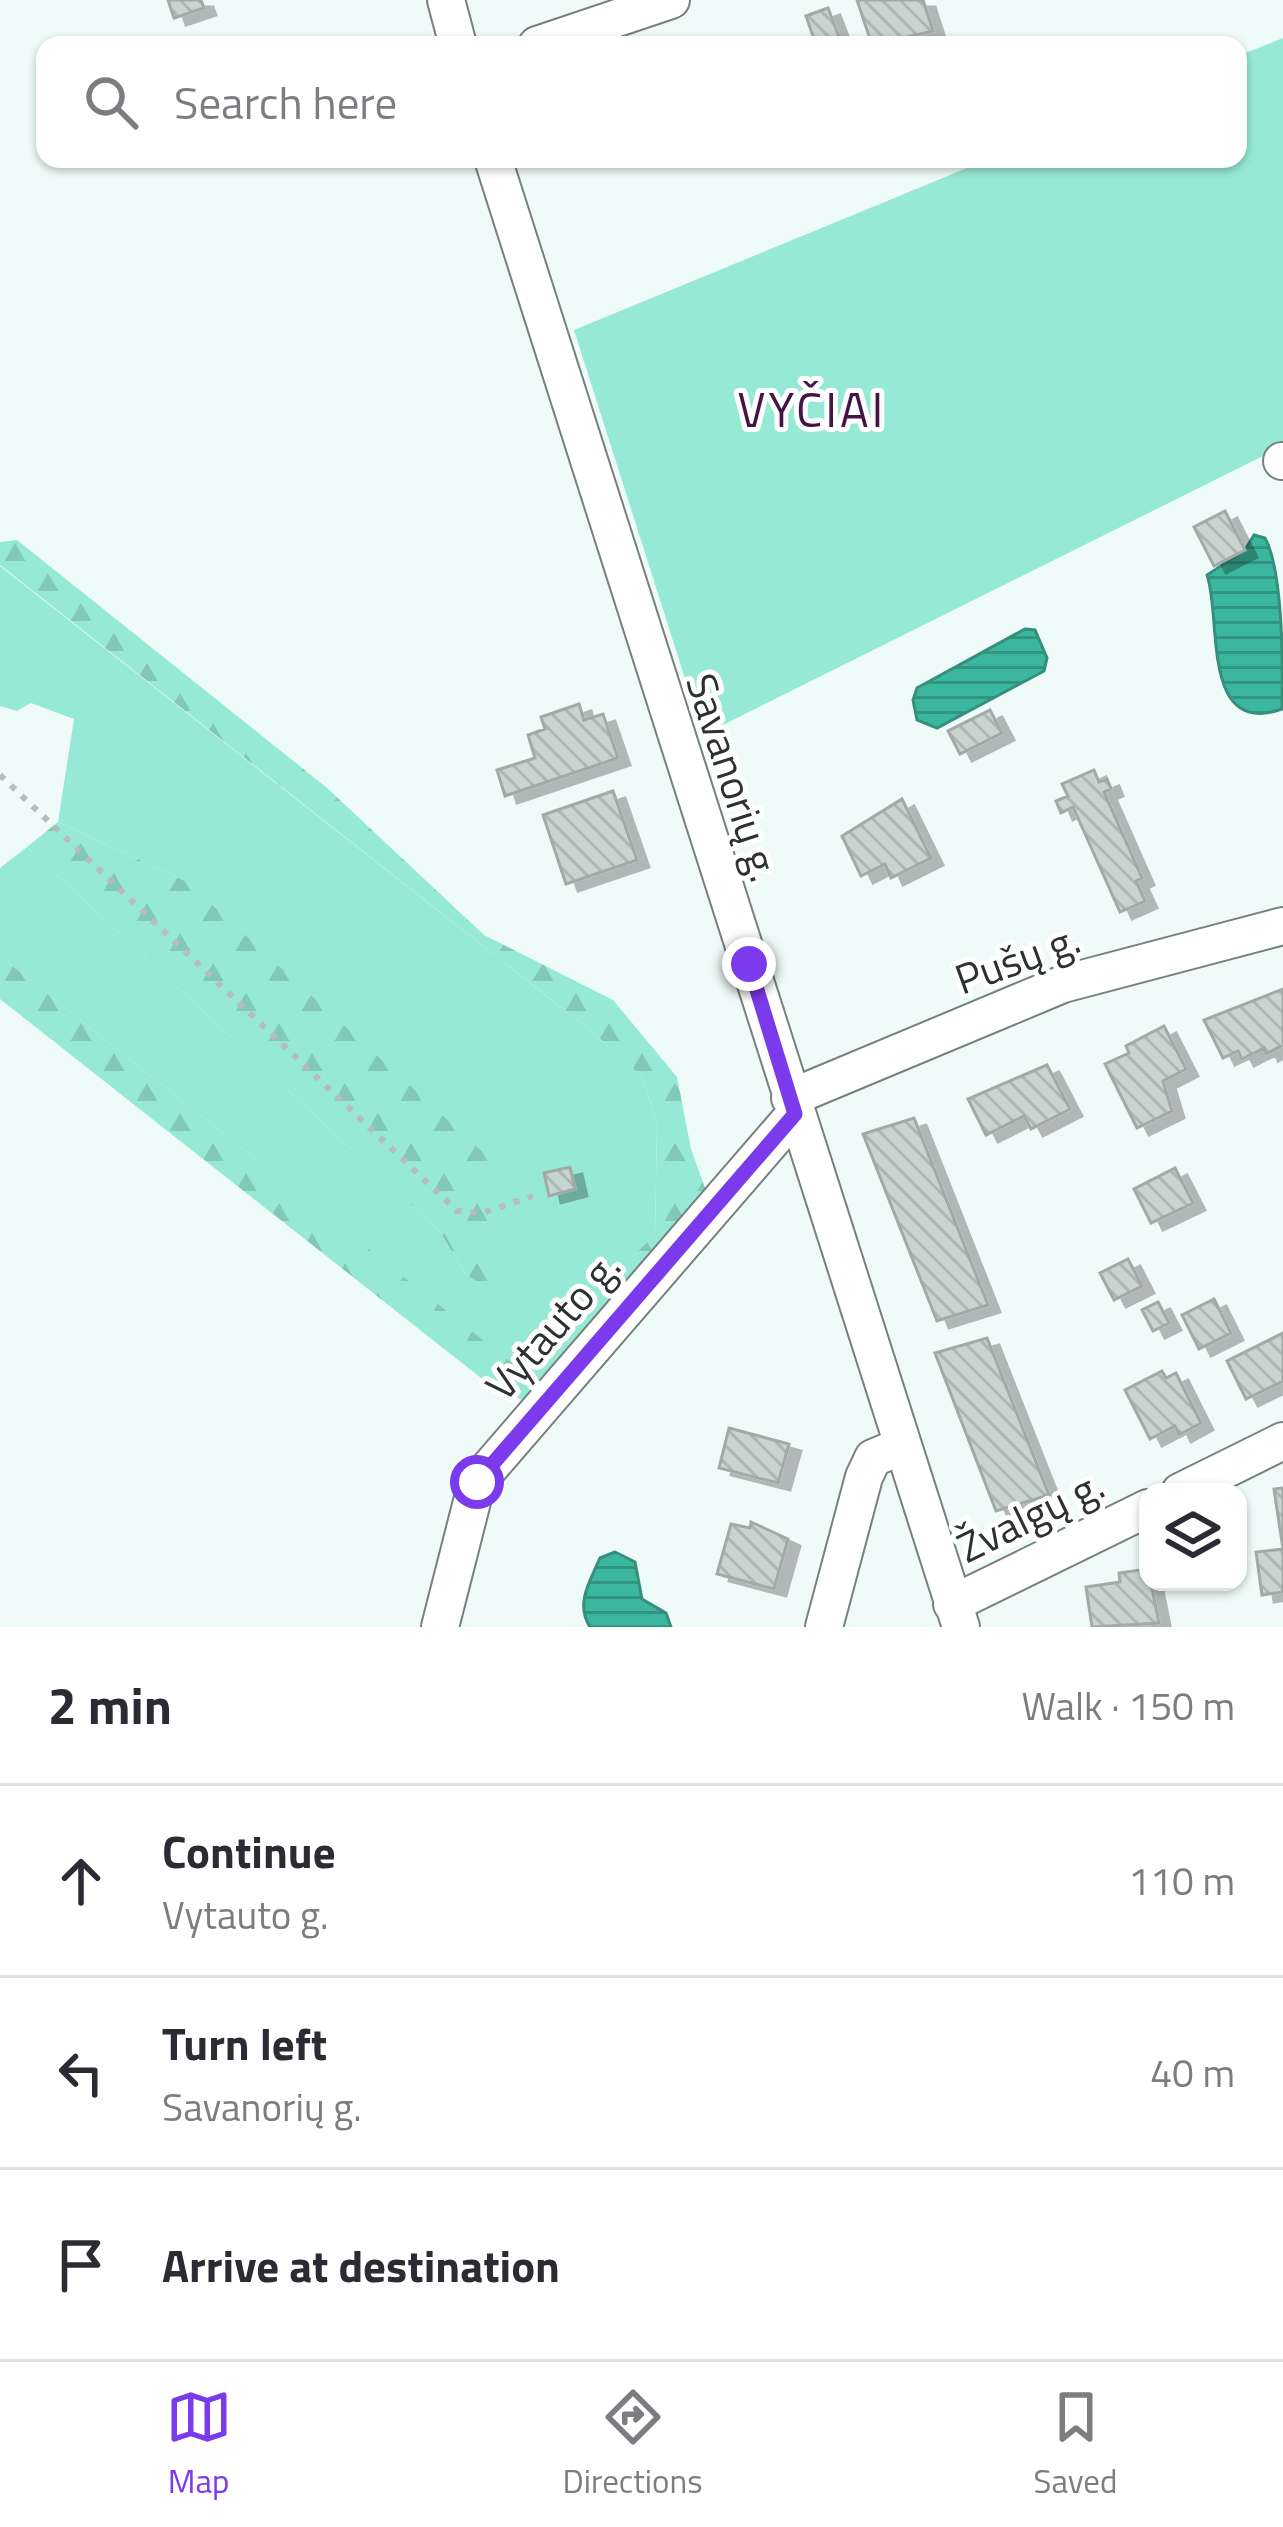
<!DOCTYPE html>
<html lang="en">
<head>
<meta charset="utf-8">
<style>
  body { margin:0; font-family:"Titillium Web",sans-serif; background:#f7f7f7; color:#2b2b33 }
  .controls { position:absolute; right:36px; bottom:36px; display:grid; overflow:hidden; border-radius:24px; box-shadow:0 3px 9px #0004 }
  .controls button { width:108px; height:108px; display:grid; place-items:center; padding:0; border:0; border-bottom:3px solid #e1e1e2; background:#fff; color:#2b2b33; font:60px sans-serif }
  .stop { position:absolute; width:36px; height:36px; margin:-27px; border:9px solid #7c3aed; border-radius:50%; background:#fff }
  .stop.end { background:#7c3aed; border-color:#fff; box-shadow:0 3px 12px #0008 }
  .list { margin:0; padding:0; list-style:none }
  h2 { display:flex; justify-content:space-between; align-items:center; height:156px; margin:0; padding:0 48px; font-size:51px }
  h2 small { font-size:39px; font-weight:400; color:#7c7c81 }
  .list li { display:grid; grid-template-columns:78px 1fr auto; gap:36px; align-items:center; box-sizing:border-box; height:192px; padding:0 48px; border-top:3px solid #e1e1e2 }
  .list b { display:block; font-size:45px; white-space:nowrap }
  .list p { margin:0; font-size:39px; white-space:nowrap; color:#7c7c81 }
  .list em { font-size:39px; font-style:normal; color:#7c7c81 }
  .icon { flex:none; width:66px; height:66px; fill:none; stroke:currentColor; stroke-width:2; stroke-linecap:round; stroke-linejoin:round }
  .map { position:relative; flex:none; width:1283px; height:1627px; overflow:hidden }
  .search { position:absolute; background:#fff; box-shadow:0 3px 9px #0004; left:36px; right:36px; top:36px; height:132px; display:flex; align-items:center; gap:30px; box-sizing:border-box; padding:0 42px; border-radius:24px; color:#7c7c81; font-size:45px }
  .sheet { height:732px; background:#fff }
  nav { display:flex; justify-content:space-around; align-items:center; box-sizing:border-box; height:168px; border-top:3px solid #e1e1e2; background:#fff; font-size:33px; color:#7c7c81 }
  nav a { display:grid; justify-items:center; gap:6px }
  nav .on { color:#7c3aed }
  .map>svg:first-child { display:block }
</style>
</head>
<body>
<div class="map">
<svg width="1283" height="1627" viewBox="0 0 1283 1627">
  <defs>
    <pattern id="forest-firs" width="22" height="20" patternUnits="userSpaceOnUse" patternTransform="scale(3)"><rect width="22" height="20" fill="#96e9d4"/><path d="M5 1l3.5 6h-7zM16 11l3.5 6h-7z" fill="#82c8b6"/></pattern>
    <pattern id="water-rules" width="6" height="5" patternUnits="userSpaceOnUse" patternTransform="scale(3)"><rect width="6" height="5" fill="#3ab79e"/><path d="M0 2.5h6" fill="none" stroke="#319581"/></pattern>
    <pattern id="building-back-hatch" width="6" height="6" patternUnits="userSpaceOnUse" patternTransform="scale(3)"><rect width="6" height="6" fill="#c8d4d0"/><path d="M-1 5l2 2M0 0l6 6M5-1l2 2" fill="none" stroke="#acb6b3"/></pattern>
    <filter id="shadow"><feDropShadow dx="12" dy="7" stdDeviation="0" flood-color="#0004"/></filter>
  </defs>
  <rect width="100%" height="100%" fill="#effbf8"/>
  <path fill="#96e9d4" d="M 1283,38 L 1283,446 L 703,735 L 574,330 L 989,159 L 1238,159 L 1238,56 Z
    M 0,566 L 596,1035 L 642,1077 L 657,1123 L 655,1235 L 517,1367 L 0,956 L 0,868 L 27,847 L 440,1232 L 466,1275 L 482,1283 L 187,882 L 58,822 L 74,719 L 31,703 L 17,711 L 0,706 Z"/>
  <path fill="url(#forest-firs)" d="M 17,540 L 326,787 L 484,935 L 613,1000 L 677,1077 L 691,1149 L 709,1199 L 530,1403 L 495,1389 L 0,999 L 0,956 L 516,1366 L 655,1235 L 657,1123 L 642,1077 L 596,1035 L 0,565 L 0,542 Z
    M 58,822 L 187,882 L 500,1168 L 500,1276 L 482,1284 L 466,1275 L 440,1232 L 27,847 Z"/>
  <path fill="url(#water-rules)" stroke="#368f7d" stroke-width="3" d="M 1254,535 L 1265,538 C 1283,571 1283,665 1282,709 C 1200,738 1222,617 1207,575 L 1245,550 Z
    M 1025,629 L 1035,630 L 1047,658 L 1044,671 L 937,728 L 917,720 L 913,700 L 917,688 Z
    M 615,1552 L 635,1562 L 642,1599 L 666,1613 L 671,1627 L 590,1627 C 575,1604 590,1581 600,1558 Z"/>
  <path fill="url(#building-back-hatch)" stroke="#a0aba7" stroke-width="3" filter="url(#shadow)" d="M 168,0 L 201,0 L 204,8 L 174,18 Z
    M 857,0 L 923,0 L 933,31 L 872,45 Z
    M 828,8 L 842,45 L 816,45 L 806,16 Z
    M 1225,511 L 1245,550 L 1214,566 L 1194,527 Z
    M 579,704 L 584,720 L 603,714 L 618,758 L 505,796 L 497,770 L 535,758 L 528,735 L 545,729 L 541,717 Z
    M 990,710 L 1002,733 L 960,754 L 948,731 Z
    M 1094,770 L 1099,782 L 1107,779 L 1111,789 L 1104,792 L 1142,878 L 1136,881 L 1145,901 L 1120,912 L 1073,807 L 1061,813 L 1056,801 L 1068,796 L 1062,784 Z
    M 613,791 L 637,860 L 566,884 L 543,815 Z
    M 902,799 L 931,858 L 891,878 L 885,864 L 861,876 L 842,836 Z
    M 1283,989 L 1283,1045 L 1266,1054 L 1264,1048 L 1242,1059 L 1238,1051 L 1223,1058 L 1204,1020 Z
    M 1164,1026 L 1186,1069 L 1163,1081 L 1172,1111 L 1137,1128 L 1105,1064 L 1129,1053 L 1126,1046 Z
    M 1047,1065 L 1070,1109 L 1031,1129 L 1024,1116 L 986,1135 L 968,1099 Z
    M 914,1118 L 988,1305 L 937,1321 L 863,1134 Z
    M 570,1167 L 575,1189 L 549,1196 L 544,1173 Z
    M 1175,1168 L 1193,1203 L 1151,1223 L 1134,1189 Z
    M 1128,1259 L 1142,1286 L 1114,1300 L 1100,1273 Z
    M 1214,1299 L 1231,1333 L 1199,1349 L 1182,1315 Z
    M 1158,1302 L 1169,1323 L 1153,1331 L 1142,1310 Z
    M 1283,1333 L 1283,1381 L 1246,1399 L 1227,1361 Z
    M 987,1338 L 1049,1495 L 996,1511 L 935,1353 Z
    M 1162,1371 L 1166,1378 L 1176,1373 L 1201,1423 L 1179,1435 L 1175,1426 L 1150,1439 L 1125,1390 Z
    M 729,1428 L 789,1444 L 778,1483 L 719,1468 Z
    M 1283,1488 L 1283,1592 L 1262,1595 L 1256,1552 L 1283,1549 L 1274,1489 Z
    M 751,1522 L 788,1539 L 774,1589 L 717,1574 L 731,1524 L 750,1528 Z
    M 1148,1569 L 1159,1623 L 1092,1627 L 1086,1587 L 1120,1582 L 1119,1573 Z"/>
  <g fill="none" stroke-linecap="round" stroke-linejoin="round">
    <defs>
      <path id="minor" d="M 446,0 L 458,45
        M 537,45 L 671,0
        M 493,159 L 961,1627
        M 1282,461 L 1283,461
        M 790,1098 L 1063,984 L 1283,926
        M 1180,1492 L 1283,1441
        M 952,1604 L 1148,1508
        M 440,1627 L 477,1482 L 795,1114
        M 824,1627 L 864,1477 L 873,1458 L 902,1446"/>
    </defs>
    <use href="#minor" stroke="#76807d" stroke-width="40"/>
    <path stroke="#b5bebc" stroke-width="6" stroke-dasharray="6 9" stroke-linecap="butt" d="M 0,775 L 457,1211 L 482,1213 L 533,1196"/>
    <use href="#minor" stroke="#fff" stroke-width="36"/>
  </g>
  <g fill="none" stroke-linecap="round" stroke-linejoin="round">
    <path stroke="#7c3aed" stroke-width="15" d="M 477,1482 L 795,1114 L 749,964"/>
  </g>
  <g text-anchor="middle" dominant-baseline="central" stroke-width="10" stroke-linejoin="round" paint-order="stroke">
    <g font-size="42" fill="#2d3130" stroke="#fff">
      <text transform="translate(734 777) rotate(72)">Savanorių g.</text>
      <text transform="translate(1017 958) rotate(-20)">Pušų g.</text>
      <text transform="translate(552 1325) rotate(-49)">Vytauto g.</text>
      <text transform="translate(1030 1515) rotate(-26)">Žvalgų g.</text>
    </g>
    <g font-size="48" letter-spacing="3" fill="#431445" stroke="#fff">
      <text x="812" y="409">VYČIAI</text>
    </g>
  </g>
</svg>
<div class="controls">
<button><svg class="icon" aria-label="layers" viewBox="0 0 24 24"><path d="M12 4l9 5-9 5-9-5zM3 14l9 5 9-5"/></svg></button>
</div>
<div class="stop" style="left:477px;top:1482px"></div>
<div class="stop end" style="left:749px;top:964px"></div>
<div class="search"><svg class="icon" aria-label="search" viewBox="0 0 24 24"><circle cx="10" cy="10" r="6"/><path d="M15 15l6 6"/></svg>Search here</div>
</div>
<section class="sheet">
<h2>2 min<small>Walk · 150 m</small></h2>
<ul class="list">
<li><svg class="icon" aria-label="ahead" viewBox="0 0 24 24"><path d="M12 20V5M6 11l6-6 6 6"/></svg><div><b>Continue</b><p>Vytauto g.</p></div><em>110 m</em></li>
<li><svg class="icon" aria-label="left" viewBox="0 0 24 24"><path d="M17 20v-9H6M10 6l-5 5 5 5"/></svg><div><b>Turn left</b><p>Savanorių g.</p></div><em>40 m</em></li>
<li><svg class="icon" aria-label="arrive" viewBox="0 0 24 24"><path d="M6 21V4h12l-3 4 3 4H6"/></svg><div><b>Arrive at destination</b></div></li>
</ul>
</section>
<nav>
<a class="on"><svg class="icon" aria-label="map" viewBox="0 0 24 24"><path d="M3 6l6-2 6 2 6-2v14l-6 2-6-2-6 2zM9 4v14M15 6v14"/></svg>Map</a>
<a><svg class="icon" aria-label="directions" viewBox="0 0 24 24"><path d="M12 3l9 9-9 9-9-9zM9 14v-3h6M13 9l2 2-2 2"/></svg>Directions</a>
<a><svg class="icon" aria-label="saved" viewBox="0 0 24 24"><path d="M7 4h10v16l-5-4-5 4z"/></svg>Saved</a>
</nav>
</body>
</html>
